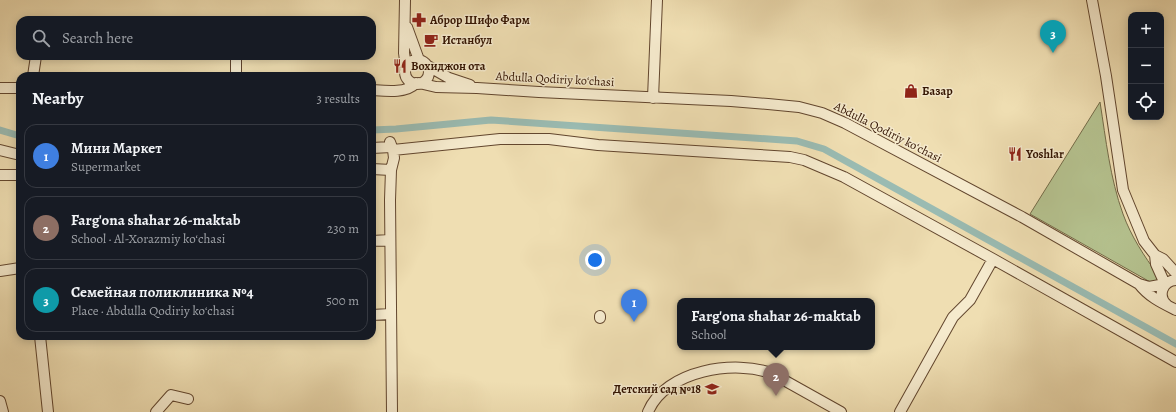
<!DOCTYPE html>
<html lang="en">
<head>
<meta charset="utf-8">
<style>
  body { margin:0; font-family:Alegreya,serif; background:#20242c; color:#f1f3f6 }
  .controls { position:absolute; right:12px; top:12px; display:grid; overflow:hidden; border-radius:8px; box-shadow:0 2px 10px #0003 }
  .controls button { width:36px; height:36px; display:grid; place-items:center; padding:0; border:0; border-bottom:1px solid #363941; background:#171b24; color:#f1f3f6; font:20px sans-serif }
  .you { position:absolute; left:595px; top:260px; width:14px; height:14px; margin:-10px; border:3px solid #fff; border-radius:50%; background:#1a73e8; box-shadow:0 0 0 6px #1a73e833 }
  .badge { display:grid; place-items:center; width:26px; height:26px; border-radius:50%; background:#c59692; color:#fff; font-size:13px; font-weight:700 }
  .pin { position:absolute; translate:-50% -33px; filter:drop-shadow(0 1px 2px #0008) }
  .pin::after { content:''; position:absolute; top:21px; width:14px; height:12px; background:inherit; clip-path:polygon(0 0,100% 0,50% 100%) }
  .popup { position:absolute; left:677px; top:298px; width:198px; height:52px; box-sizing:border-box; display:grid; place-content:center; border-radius:8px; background:#171b24; filter:drop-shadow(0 1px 3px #0005); font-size:13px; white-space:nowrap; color:#9ea1a6 }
  .popup b { font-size:15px; color:#f1f3f6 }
  .popup::after { content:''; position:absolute; left:50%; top:100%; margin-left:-8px; border:8px solid transparent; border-top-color:#171b24 }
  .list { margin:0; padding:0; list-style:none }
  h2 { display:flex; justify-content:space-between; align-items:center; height:52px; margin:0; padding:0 16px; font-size:17px }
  h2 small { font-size:13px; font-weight:400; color:#9ea1a6 }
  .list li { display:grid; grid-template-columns:26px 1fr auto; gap:12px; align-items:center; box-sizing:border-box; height:64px; margin:0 8px 8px; padding:0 8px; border:1px solid #363941; border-radius:12px }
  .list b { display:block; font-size:15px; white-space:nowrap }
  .list p { margin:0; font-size:13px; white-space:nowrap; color:#9ea1a6 }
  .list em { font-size:13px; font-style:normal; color:#9ea1a6 }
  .icon { flex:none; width:22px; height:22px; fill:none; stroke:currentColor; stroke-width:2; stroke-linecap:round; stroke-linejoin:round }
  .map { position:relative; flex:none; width:1176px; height:412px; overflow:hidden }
  .search { position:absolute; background:#171b24; box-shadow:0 2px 10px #0003; left:16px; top:16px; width:360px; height:44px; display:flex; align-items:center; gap:10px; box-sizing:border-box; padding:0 14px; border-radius:12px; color:#9ea1a6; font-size:15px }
  .panel { position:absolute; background:#171b24; box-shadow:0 2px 10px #0003; left:16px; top:72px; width:360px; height:268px; border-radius:12px }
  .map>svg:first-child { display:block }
</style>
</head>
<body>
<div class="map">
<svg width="1176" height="412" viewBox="0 0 1176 412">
  <rect width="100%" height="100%" fill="#efdeb2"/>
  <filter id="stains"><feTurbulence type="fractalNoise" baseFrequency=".005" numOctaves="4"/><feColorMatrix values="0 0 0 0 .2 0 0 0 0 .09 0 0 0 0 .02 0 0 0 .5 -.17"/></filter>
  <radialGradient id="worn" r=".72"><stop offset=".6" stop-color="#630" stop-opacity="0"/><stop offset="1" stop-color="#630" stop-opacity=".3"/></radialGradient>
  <path fill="#b5c28f" stroke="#746b48" d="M 1100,102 C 1106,140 1110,178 1123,214 C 1131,236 1144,256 1158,275 L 1158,282 L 1152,283 L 1030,214 Z"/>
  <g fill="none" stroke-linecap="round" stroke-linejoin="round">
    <path stroke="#9abbb2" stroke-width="7" d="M 0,130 L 20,136
      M 372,130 L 396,129 L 491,120 L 797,141 L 824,149 L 1176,344"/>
    <defs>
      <path id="minor" d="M 405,0 L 404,53 L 406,67
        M 1092,0 L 1106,76 L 1123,190 L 1144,241 L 1155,255 L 1163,259 L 1176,273
        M 407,27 L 419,60
        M405 72a12 12 0 1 1 24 0a12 12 0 1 1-24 0Z
        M 428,66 L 449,78 L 470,85
        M 33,76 L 36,56
        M 236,76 L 236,56
        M 419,83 L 436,87 L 477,88 L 539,92 L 731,101 L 768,104 L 799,107 L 822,113 L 845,123 L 1022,217 L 1139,284 L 1149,287 L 1165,284 L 1156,264 L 1155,255
        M 0,88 L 20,88
        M 372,90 C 385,91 406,94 416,83
        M 653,98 L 657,0
        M 390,142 L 393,150 L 394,158 L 391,170 L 390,200 L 392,412
        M 372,148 L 391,147
        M 0,150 L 20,155
        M 393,150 L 500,139 L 549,139 L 598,145 L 790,157 L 804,160 L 844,177 L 993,259 L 1176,362
        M 372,169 L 391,170
        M 0,175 L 20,175
        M 372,241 L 390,240
        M 0,271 L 20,268
        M 1139,284 C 1149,297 1162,303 1176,310
        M 1167,305 C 1157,296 1162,281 1176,280
        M 372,315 L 390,314
        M 600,316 L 600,318
        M 40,336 L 48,412
        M 0,401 L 3,412
        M 156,412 L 171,395 L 188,399
        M 648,412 C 665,370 736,359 773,374 L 841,412
        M 900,412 L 953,317 L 970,300 L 993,259"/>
    </defs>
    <use href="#minor" stroke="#62462e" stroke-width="12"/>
    <use href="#minor" stroke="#f5eacd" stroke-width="10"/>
  </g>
  <defs>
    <symbol id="pharmacy-bare" viewBox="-9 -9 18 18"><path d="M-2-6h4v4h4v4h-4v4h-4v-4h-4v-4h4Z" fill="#8f2418" stroke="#f5eacd" stroke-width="2.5" paint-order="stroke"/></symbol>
    <symbol id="cafe-bare" viewBox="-9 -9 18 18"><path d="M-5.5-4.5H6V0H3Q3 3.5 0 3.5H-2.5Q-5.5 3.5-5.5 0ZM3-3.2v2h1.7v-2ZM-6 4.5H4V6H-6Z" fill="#8f2418" stroke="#f5eacd" stroke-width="2.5" paint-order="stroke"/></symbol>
    <symbol id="restaurant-bare" viewBox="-9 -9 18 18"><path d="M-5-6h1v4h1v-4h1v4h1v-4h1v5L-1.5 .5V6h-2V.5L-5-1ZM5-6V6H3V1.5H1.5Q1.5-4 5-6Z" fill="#8f2418" stroke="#f5eacd" stroke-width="2.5" paint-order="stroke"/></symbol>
    <symbol id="shop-bare" viewBox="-9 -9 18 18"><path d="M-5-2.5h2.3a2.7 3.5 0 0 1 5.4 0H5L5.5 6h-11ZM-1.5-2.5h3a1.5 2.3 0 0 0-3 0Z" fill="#8f2418" stroke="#f5eacd" stroke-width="2.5" paint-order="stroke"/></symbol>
    <symbol id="school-bare" viewBox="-9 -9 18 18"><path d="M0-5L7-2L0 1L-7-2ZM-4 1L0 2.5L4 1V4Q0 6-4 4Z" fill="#8f2418" stroke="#f5eacd" stroke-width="2.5" paint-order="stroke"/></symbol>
  </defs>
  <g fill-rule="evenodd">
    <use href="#pharmacy-bare" x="409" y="10" width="20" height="20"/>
    <use href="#cafe-bare" x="421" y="30" width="20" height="20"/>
    <use href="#restaurant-bare" x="390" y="56" width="20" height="20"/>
    <use href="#shop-bare" x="901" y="81" width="20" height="20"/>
    <use href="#restaurant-bare" x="1005" y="144" width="20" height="20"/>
    <use href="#school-bare" x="702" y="379" width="20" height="20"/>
  </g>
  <g text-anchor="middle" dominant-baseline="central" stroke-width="3" stroke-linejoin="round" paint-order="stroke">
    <g font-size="12" font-weight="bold" fill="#331402" stroke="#f5eacd" text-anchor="start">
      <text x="430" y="20">Аброр Шифо Фарм</text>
      <text x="442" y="40">Истанбул</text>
      <text x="411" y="66">Вохиджон ота</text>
      <text x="922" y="91">Базар</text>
      <text x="1026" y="154">Yoshlar</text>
      <text x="701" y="389" text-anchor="end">Детский сад №18</text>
    </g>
    <g font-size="12" fill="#331402" stroke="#f5eacd">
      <text transform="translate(555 79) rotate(3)">Abdulla Qodiriy koʻchasi</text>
      <text transform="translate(888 132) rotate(27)">Abdulla Qodiriy koʻchasi</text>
    </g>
  </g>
  <rect width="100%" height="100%" filter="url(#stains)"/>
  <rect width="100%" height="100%" fill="url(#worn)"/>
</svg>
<div class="controls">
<button>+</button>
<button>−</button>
<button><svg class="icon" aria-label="locate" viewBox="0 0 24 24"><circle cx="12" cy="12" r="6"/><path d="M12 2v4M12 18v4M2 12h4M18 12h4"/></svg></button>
</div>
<div class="you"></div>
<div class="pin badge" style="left:634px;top:322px;background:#3f7fe0">1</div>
<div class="pin badge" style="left:776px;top:396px;background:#8d6e63">2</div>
<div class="popup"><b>Farg'ona shahar 26-maktab</b>School</div>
<div class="pin badge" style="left:1053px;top:53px;background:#0f9aa8">3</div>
<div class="search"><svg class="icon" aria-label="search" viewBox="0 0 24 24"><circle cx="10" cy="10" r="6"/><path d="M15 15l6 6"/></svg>Search here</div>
<section class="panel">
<h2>Nearby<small>3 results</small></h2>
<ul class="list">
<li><span class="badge" style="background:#3f7fe0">1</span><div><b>Мини Маркет</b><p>Supermarket</p></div><em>70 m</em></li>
<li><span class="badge" style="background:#8d6e63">2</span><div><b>Farg'ona shahar 26-maktab</b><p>School · Al-Xorazmiy koʻchasi</p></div><em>230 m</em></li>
<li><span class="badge" style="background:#0f9aa8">3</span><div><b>Семейная поликлиника №4</b><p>Place · Abdulla Qodiriy koʻchasi</p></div><em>500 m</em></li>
</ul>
</section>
</div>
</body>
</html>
